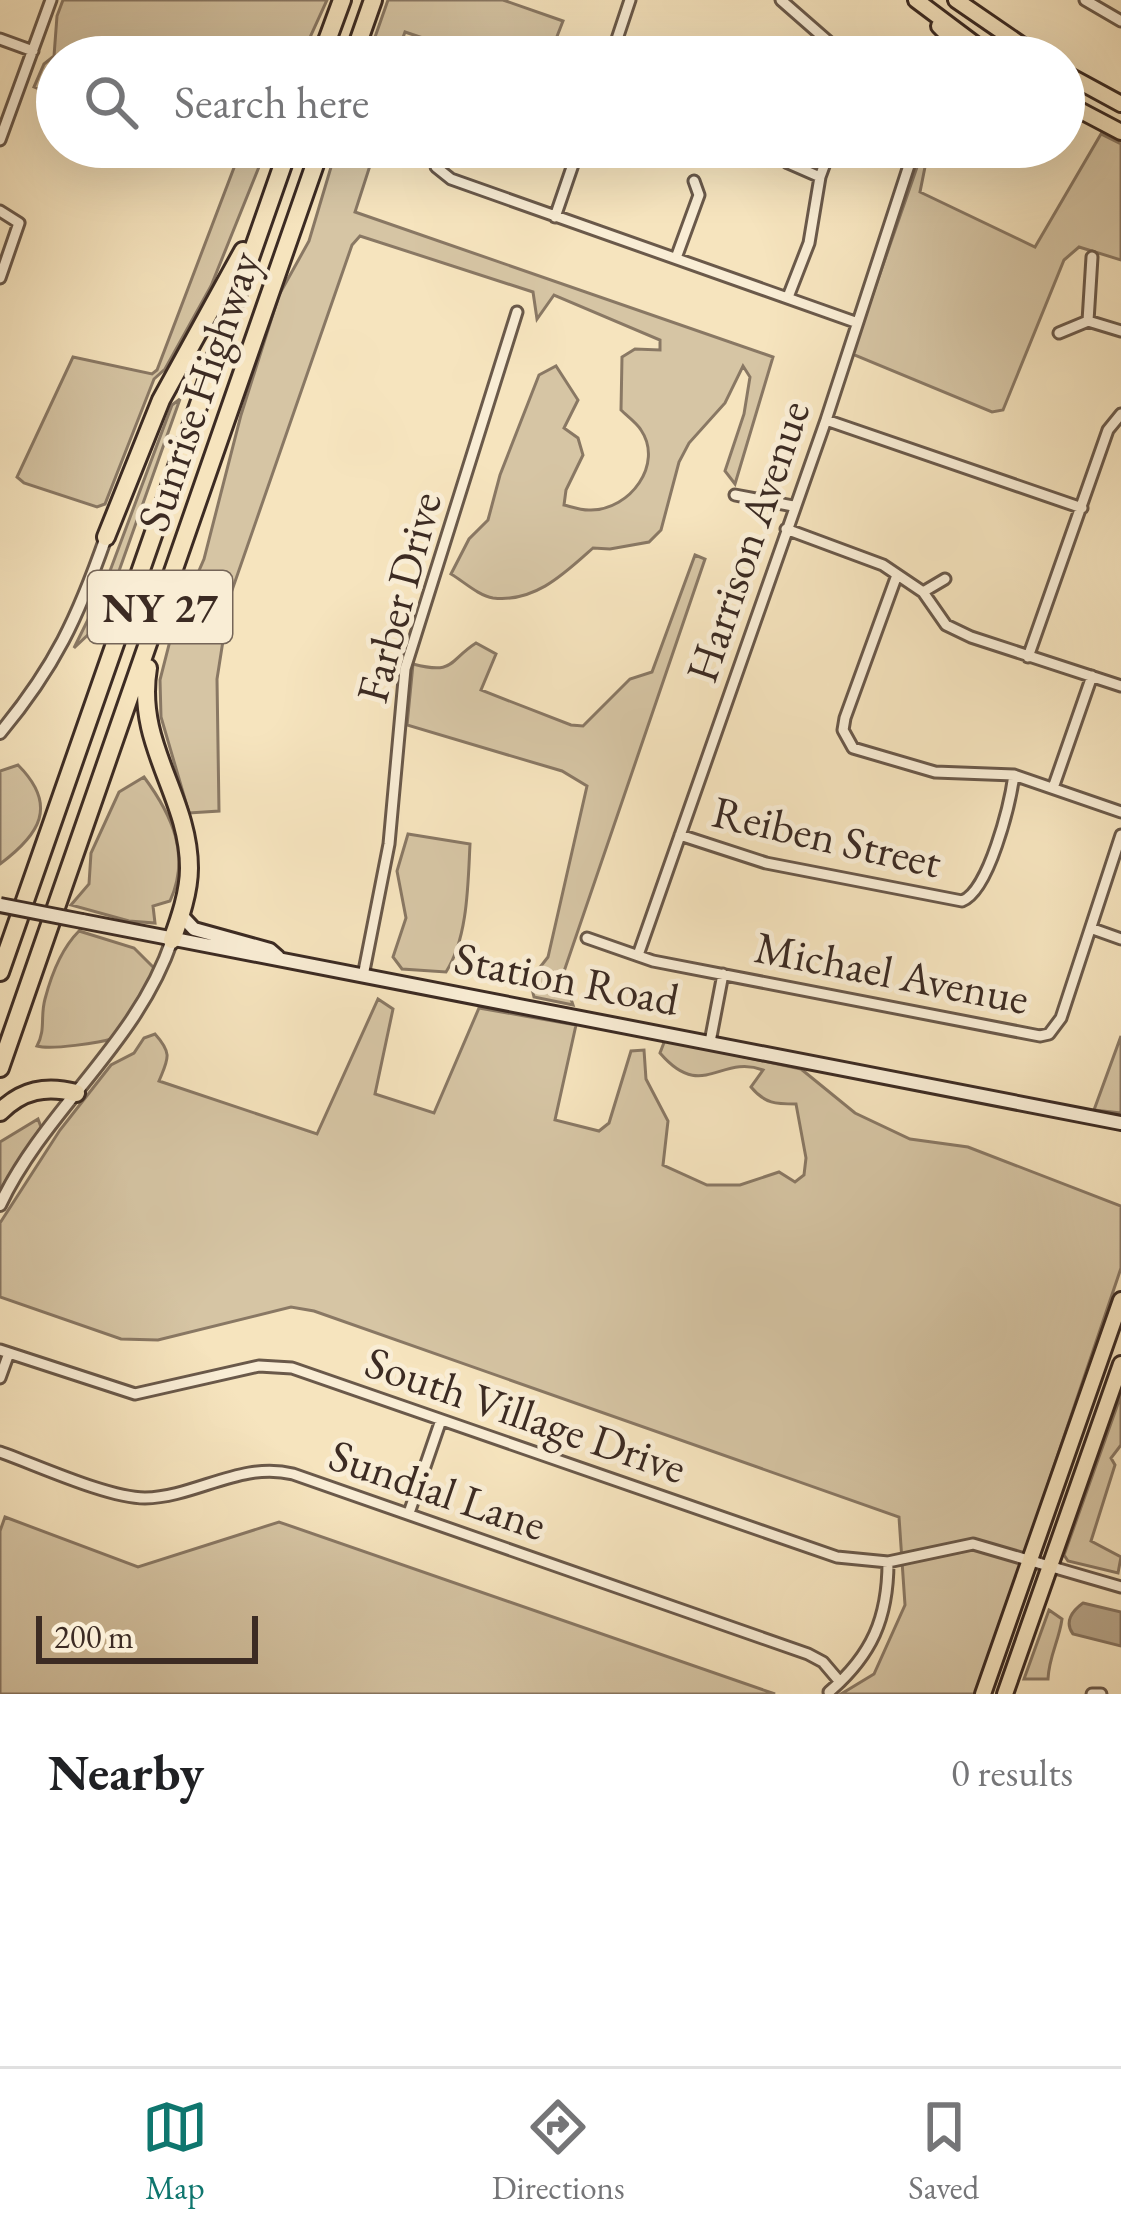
<!DOCTYPE html>
<html lang="en">
<head>
<meta charset="utf-8">
<style>
  body { margin:0; font-family:"EB Garamond",serif; background:#f2f2f2; color:#202124 }
  .scale { position:absolute; left:36px; bottom:30px; width:222px; box-sizing:border-box; padding-left:12px; border:6px solid #3c2b23; border-top:0; font-size:33px; line-height:42px; white-space:nowrap; color:#3c2b23; -webkit-text-stroke:9px #f9edd5; paint-order:stroke }
  .list { margin:0; padding:0; list-style:none }
  h2 { display:flex; justify-content:space-between; align-items:center; height:156px; margin:0; padding:0 48px; font-size:51px }
  h2 small { font-size:39px; font-weight:400; color:#757577 }
  .icon { flex:none; width:66px; height:66px; fill:none; stroke:currentColor; stroke-width:2; stroke-linecap:round; stroke-linejoin:round }
  .map { position:relative; flex:none; width:1121px; height:1694px; overflow:hidden }
  .search { position:absolute; background:#fff; box-shadow:0 12px 48px #0002; left:36px; right:36px; top:36px; height:132px; display:flex; align-items:center; gap:30px; box-sizing:border-box; padding:0 42px; border-radius:66px; color:#757577; font-size:45px }
  .sheet { height:372px; background:#fff }
  nav { display:flex; justify-content:space-around; align-items:center; box-sizing:border-box; height:168px; border-top:3px solid #e0e0e0; background:#fff; font-size:33px; color:#757577 }
  nav a { display:grid; justify-items:center; gap:6px }
  nav .on { color:#0f766e }
  .map>svg:first-child { display:block }
</style>
</head>
<body>
<div class="map">
<svg width="1121" height="1694" viewBox="0 0 1121 1694">
  <rect width="100%" height="100%" fill="#f6e4be"/>
  <filter id="stains"><feTurbulence type="fractalNoise" baseFrequency=".00167" numOctaves="4"/><feColorMatrix values="0 0 0 0 .2 0 0 0 0 .09 0 0 0 0 .02 0 0 0 .5 -.17"/></filter>
  <radialGradient id="worn" r=".72"><stop offset=".6" stop-color="#630" stop-opacity="0"/><stop offset="1" stop-color="#630" stop-opacity=".3"/></radialGradient>
  <path fill="#d6c5a4" stroke="#897864" stroke-width="3" d="M 63,0 L 327,0 L 301,57 L 57,57 L 57,96 L 34,87 L 44,64 L 54,56 L 57,16 Z
    M 388,0 L 503,0 L 563,21 L 549,57 L 479,57 L 405,32 L 396,57 L 368,57 Z
    M 1101,134 L 1121,144 L 1121,260 L 1079,247 L 1064,260 L 1003,410 L 992,412 L 852,354 L 924,147 L 929,147 L 920,192 L 1035,247 Z
    M 194,147 L 267,147 L 211,286 L 165,369 L 154,379 L 105,504 L 97,507 L 24,483 L 17,477 L 73,357 L 152,374 L 157,370 L 235,165 Z
    M 337,147 L 376,147 L 355,212 L 773,357 L 735,484 L 725,471 L 744,414 L 750,377 L 743,366 L 725,403 L 689,443 L 679,462 L 661,530 L 649,542 L 610,549 L 593,548 C 565,573 535,603 493,598 C 479,596 463,581 451,574 L 469,539 L 488,520 L 500,475 L 539,375 L 556,366 L 578,400 L 564,428 L 578,438 L 583,455 L 566,490 L 564,505 C 572,507 583,511 591,510 C 630,510 664,464 641,430 C 637,423 627,416 621,410 L 622,357 L 635,349 L 660,350 L 660,340 L 554,295 L 537,319 L 533,292 L 360,236 L 352,245 L 230,596 L 217,679 L 219,811 L 189,813 L 161,717 L 160,680 L 172,633 L 204,559 L 241,415 L 279,295 L 309,241 Z
    M 180,399 L 108,602 L 93,630 L 74,648 L 104,587 L 172,405 Z
    M 695,555 L 705,559 L 558,989 L 570,996 L 573,1005 L 534,997 L 530,980 L 548,957 L 587,786 L 562,771 L 407,725 L 413,664 C 455,675 448,661 476,643 L 496,654 L 481,690 L 571,725 L 583,726 L 630,679 L 652,672 Z
    M 18,765 C 59,806 39,835 0,864 L 0,771 Z
    M 144,777 C 172,815 191,855 170,901 L 153,906 L 155,923 L 129,921 L 71,905 L 89,884 L 91,853 L 119,792 Z
    M 408,834 L 470,844 C 468,883 468,938 446,972 L 402,969 L 393,957 L 406,918 L 397,871 Z
    M 79,931 L 134,948 L 155,969 L 115,1038 C 99,1043 51,1050 37,1046 C 46,1029 40,1017 45,999 C 51,976 62,948 79,931 Z
    M 378,999 L 393,1009 L 375,1094 L 434,1113 L 479,1008 L 576,1025 L 555,1120 L 599,1131 L 609,1123 L 631,1051 L 644,1050 L 646,1079 L 668,1121 L 663,1165 L 707,1185 L 740,1185 L 779,1172 L 795,1182 L 804,1175 L 806,1158 L 796,1104 C 776,1104 765,1104 751,1087 L 763,1070 C 720,1054 702,1102 660,1053 L 665,1040 L 801,1069 L 855,1113 L 910,1139 L 968,1147 L 1121,1206 L 1121,1268 L 977,1694 L 841,1694 L 874,1674 L 905,1605 L 899,1517 L 314,1311 L 291,1307 L 158,1340 L 121,1339 L 0,1297 L 0,1223 L 60,1130 L 111,1065 L 134,1053 L 144,1038 L 155,1034 C 173,1054 168,1059 159,1081 L 317,1134 Z
    M 1121,1036 L 1121,1113 L 1094,1110 Z
    M 38,1119 L 41,1127 L 0,1190 L 0,1142 Z
    M 1121,1395 L 1121,1445 L 1111,1458 L 1115,1465 L 1091,1541 L 1121,1557 L 1118,1573 L 1068,1561 L 1064,1555 Z
    M 5,1517 L 138,1567 L 279,1522 L 775,1694 L 0,1694 L 0,1531 Z
    M 1049,1610 L 1062,1619 C 1059,1641 1049,1656 1048,1679 L 1024,1679 Z"/>
  <path fill="#b7a589" stroke="#867460" stroke-width="3" d="M 1083,1603 L 1121,1612 L 1121,1646 L 1073,1634 C 1064,1622 1072,1611 1083,1603 Z"/>
  <g fill="none" stroke-linecap="round" stroke-linejoin="round">
    <defs>
      <path id="minor" d="M 781,0 L 846,57
        M 1085,0 L 1121,21
        M 0,39 L 33,51
        M 611,57 L 630,0
        M 0,140 L 51,0
        M 437,147 L 436,167 L 451,179 L 855,322
        M 767,147 L 788,163 L 820,177
        M 0,211 L 19,223 L 0,278
        M 555,217 L 579,147
        M 676,258 L 699,195 L 694,181
        M 788,297 L 809,243 L 820,177 L 831,147
        M 1088,321 L 1092,257
        M 1059,333 L 1088,321 L 1121,331
        M 826,420 L 1082,508
        M 735,495 L 793,506
        M 786,529 L 883,565 L 923,592 L 946,625 L 971,637 L 1121,686
        M 897,575 L 845,718 L 843,730 L 853,748 L 935,772 L 1014,775 L 1121,812
        M 923,592 L 945,579
        M 1028,657 L 1108,430 L 1121,414
        M 1053,788 L 1092,676
        M 680,835 L 766,863 L 962,901 C 989,891 1010,804 1014,775
        M 1093,929 L 1121,939
        M 587,938 L 653,961 L 1040,1036 L 1049,1034 L 1061,1018 L 1121,835
        M 638,955 L 826,420 L 915,147
        M 363,976 L 389,844 L 405,669 L 517,312
        M 710,1042 L 723,974
        M 0,1350 L 135,1394 L 259,1366 L 292,1368 L 837,1557 L 888,1562 L 973,1544 L 1121,1587
        M 0,1378 L 9,1353
        M 0,1452 C 37,1465 108,1498 145,1498 C 196,1497 241,1461 293,1474 L 808,1654 L 823,1662 L 840,1682
        M 409,1513 L 441,1420
        M 829,1692 C 872,1655 888,1618 888,1562
        M 1092,1694 L 1101,1694"/>
      <path id="tertiary" d="M 0,733 C 55,667 78,617 106,537
        M 0,1205 C 46,1108 137,1044 172,940"/>
      <path id="secondary" d="M 180,914 L 194,929 L 270,950 L 278,957
        M 82,921 L 1121,1123"/>
      <path id="primary" d="M 916,0 L 992,57
        M 956,0 L 1039,57
        M 939,26 L 948,35 L 944,57
        M 1064,73 L 1121,104
        M 1064,102 L 1121,132
        M 983,1694 L 1121,1300
        M 1005,1694 L 1121,1364"/>
      <path id="motorway" d="M 321,57 L 342,0
        M 353,57 L 373,0
        M 106,537 L 161,400 L 243,251
        M 148,668 C 135,745 189,796 189,868 C 189,892 180,918 172,940
        M 0,972 L 289,147
        M 0,1068 L 321,147
        M 0,1112 C 22,1090 46,1085 76,1093"/>
    </defs>
    <use href="#minor" stroke="#6a594a" stroke-width="15"/>
    <use href="#tertiary" stroke="#6a594a" stroke-width="16"/>
    <use href="#secondary" stroke="#3c2b23" stroke-width="18"/>
    <use href="#primary" stroke="#3c2b23" stroke-width="20"/>
    <use href="#motorway" stroke="#3c2b23" stroke-width="22"/>
    <use href="#minor" stroke="#f9edd5" stroke-width="9"/>
    <use href="#tertiary" stroke="#f9edd5" stroke-width="10"/>
    <use href="#secondary" stroke="#f9edd5" stroke-width="12"/>
    <use href="#primary" stroke="#f6e4be" stroke-width="14"/>
    <use href="#motorway" stroke="#f6e4be" stroke-width="16"/>
    <defs>
      <path id="secondary-bridge" d="M 0,905 L 82,921"/>
    </defs>
    <use href="#secondary-bridge" stroke="#3c2b23" stroke-width="18" stroke-linecap="butt"/>
    <use href="#secondary-bridge" stroke="#f9edd5" stroke-width="12"/>
  </g>
  <g text-anchor="middle" dominant-baseline="central" stroke-width="10" stroke-linejoin="round" paint-order="stroke">
    <rect fill="#f9edd5" stroke="#756558" stroke-width="3" x="88" y="571" width="144" height="72" rx="9"/>
    <g font-size="42" font-weight="bold" fill="#3c2b23">
      <text x="160" y="607">NY 27</text>
    </g>
    <g font-size="45" fill="#3c2b23" stroke="#f9edd5">
      <text transform="translate(198 391) rotate(-71)">Sunrise Highway</text>
      <text transform="translate(747 541) rotate(-71)">Harrison Avenue</text>
      <text transform="translate(398 597) rotate(-75)">Farber Drive</text>
      <text transform="translate(827 836) rotate(13)">Reiben Street</text>
      <text transform="translate(892 972) rotate(11)">Michael Avenue</text>
      <text transform="translate(567 978) rotate(11)">Station Road</text>
      <text transform="translate(526 1414) rotate(19)">South Village Drive</text>
      <text transform="translate(438 1489) rotate(19)">Sundial Lane</text>
    </g>
  </g>
  <rect width="100%" height="100%" filter="url(#stains)"/>
  <rect width="100%" height="100%" fill="url(#worn)"/>
</svg>
<div class="scale">200 m</div>
<div class="search"><svg class="icon" aria-label="search" viewBox="0 0 24 24"><circle cx="10" cy="10" r="6"/><path d="M15 15l6 6"/></svg>Search here</div>
</div>
<section class="sheet">
<h2>Nearby<small>0 results</small></h2>
<ul class="list">
</ul>
</section>
<nav>
<a class="on"><svg class="icon" aria-label="map" viewBox="0 0 24 24"><path d="M3 6l6-2 6 2 6-2v14l-6 2-6-2-6 2zM9 4v14M15 6v14"/></svg>Map</a>
<a><svg class="icon" aria-label="directions" viewBox="0 0 24 24"><path d="M12 3l9 9-9 9-9-9zM9 14v-3h6M13 9l2 2-2 2"/></svg>Directions</a>
<a><svg class="icon" aria-label="saved" viewBox="0 0 24 24"><path d="M7 4h10v16l-5-4-5 4z"/></svg>Saved</a>
</nav>
</body>
</html>
